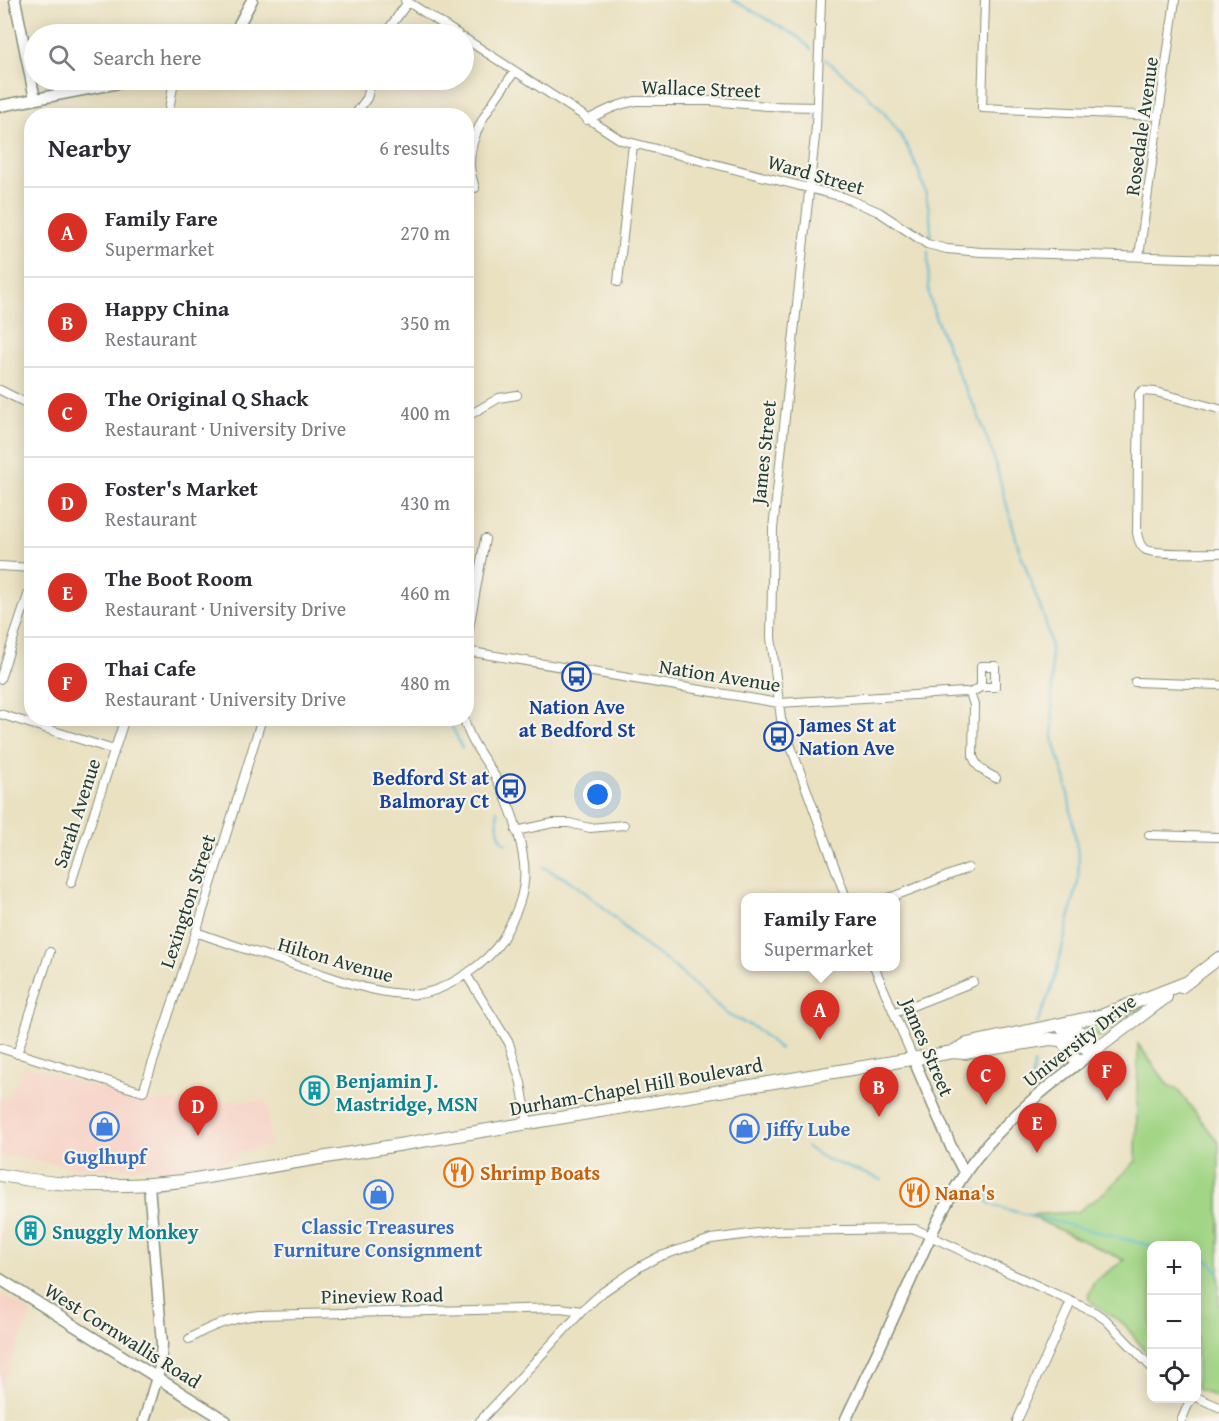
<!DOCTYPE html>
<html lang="en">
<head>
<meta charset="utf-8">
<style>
  body { margin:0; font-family:"Gentium Book Plus",serif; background:#f2f2f3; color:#2b2b33 }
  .controls { position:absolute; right:18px; bottom:18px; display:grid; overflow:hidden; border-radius:12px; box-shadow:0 3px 15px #0003 }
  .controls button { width:54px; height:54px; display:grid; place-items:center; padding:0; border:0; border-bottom:2px solid #e1e1e2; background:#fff; color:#2b2b33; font:30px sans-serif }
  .you { position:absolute; left:598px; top:795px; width:21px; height:21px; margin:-15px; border:4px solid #fff; border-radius:50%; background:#1a73e8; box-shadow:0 0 0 9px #1a73e833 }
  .badge { display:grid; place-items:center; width:39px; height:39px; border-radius:50%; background:#d93025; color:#fff; font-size:20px; font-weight:700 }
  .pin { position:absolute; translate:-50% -50px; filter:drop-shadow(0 2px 3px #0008) }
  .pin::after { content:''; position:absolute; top:32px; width:21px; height:18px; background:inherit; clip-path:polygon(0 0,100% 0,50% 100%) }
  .popup { position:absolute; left:741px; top:893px; width:159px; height:78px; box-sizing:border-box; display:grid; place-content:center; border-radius:12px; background:#fff; filter:drop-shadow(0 2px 4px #0005); font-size:20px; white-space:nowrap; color:#7c7c81 }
  .popup b { font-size:22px; color:#2b2b33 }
  .popup::after { content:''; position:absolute; left:50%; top:100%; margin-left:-12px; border:12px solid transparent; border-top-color:#fff }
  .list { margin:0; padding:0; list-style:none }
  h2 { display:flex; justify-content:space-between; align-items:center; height:78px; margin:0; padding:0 24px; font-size:26px }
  h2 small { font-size:20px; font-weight:400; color:#7c7c81 }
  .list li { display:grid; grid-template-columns:39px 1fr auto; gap:18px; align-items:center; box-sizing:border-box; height:90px; padding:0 24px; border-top:2px solid #e1e1e2 }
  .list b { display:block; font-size:22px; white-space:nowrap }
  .list p { margin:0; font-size:20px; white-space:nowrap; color:#7c7c81 }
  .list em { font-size:20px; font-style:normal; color:#7c7c81 }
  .icon { flex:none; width:33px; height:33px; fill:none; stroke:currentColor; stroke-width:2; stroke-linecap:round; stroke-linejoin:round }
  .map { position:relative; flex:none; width:1219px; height:1421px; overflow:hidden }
  .search { position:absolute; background:#fff; box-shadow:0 3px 15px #0003; left:24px; top:24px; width:450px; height:66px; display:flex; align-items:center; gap:15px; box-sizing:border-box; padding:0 21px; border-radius:33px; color:#7c7c81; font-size:22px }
  .panel { position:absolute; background:#fff; box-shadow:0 3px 15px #0003; left:24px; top:108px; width:450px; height:618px; border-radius:24px }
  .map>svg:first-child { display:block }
</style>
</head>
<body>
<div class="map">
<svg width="1219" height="1421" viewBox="0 0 1219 1421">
  <rect width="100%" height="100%" fill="#f7f3e8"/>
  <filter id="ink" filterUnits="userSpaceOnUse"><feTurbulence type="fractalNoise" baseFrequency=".0167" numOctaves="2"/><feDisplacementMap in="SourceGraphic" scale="12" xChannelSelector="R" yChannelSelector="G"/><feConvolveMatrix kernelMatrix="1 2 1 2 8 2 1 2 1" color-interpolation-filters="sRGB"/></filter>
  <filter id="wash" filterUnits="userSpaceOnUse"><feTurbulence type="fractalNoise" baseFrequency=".008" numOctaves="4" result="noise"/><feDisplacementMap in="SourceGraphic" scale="24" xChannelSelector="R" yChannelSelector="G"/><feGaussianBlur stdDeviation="1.35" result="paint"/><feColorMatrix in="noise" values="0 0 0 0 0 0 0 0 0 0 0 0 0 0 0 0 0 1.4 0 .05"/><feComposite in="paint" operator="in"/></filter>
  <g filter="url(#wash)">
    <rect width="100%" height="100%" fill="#eae1c1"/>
    <path fill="#f7d1c6" d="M 25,1066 L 141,1101 L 267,1101 L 270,1146 L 237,1152 L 238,1159 L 160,1171 L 152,1167 L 86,1169 L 7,1156 L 0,1158 L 0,1098 L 7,1100 Z
      M 0,1294 L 32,1313 L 0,1388 Z"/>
    <path fill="#a2d585" stroke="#60895c" stroke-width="1.5" d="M 1140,1007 L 1099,1037 L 1078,1024 Z
      M 1138,1044 L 1169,1086 L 1176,1088 L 1219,1143 L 1219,1398 L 1197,1389 L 1196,1246 L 1152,1246 L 1151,1359 L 1125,1325 L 1090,1301 L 1088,1296 L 1094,1282 L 1124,1260 L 1028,1215 L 1077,1212 L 1106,1191 L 1136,1161 Z"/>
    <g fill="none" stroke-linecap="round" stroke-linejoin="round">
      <path stroke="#56b9d5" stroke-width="2" d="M 733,0 L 797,36 L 811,49
        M 825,59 C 840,72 857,84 871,99 C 907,134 931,185 931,236
        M 928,251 L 929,296 L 936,319 L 961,380 L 977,412 L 993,455 L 1019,549 L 1046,623 L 1051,648 L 1053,738 L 1066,782 L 1079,860 L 1078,882 L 1054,982 L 1037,1024
        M 448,718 L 462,748
        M 497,810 C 498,822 496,836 506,844
        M 543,867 L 570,881 L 600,904 L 641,943 L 671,964 L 728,1015 L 755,1028 L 780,1049
        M 1032,1085 L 1034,1064
        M 806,1147 L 826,1159 L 882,1180
        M 972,1186 L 989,1203 L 997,1207 L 1152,1246
        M 987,1190 L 988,1200
        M 1196,1258 L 1209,1261 L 1219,1273"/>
    </g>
  </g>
  <g filter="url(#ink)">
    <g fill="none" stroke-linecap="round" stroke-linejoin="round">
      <defs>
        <path id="minor" d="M 405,0 L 458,34
          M 821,0 L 816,127 L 773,529 L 771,637 L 781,719 L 846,898
          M 985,0 L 982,108 L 1159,116
          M 385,34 L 408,2
          M 464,38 L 621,140 L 843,197 L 879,212 L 927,244 L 947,249 L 981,252 L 1219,259
          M 168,116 L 174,80
          M 354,116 L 367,98 L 372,80
          M 587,120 C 603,112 618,104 636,101 L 711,101 L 767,106 L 817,107
          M 475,188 C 473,181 470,172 470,165 C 469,130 496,98 515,71
          M 1139,256 L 1175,0
          M 618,282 L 633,144
          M 0,390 L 32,406
          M 1219,409 L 1156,392 L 1142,391 L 1139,394 L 1137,533 C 1138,539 1140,547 1146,550 C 1159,555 1203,553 1219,553
          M 466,417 L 499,398 L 517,395
          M 0,566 L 32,568
          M 466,645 L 485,539
          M 466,651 L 779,703 L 965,692 L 970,693
          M 0,679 L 32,583
          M 1135,682 L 1219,685
          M 970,693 L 974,705 L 973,756 C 977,769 985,772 996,778
          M 970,693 L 981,687 L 995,687 L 995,666 L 981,666 L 981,687
          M 0,714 L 114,750
          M 516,831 L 553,823 L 569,823 L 590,828 L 624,825
          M 1149,835 L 1219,837
          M 71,883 L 125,718
          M 889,898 L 968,868
          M 196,932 C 231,945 268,956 304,968 C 340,980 379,996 418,994 C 448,991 489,962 503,938 C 516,915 527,891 524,864 C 521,836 510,804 496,778 C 485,759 469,741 464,718
          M 874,966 L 913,1058
          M 466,974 L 509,1043 L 521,1083 L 528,1124
          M 894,1013 L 973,982
          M 0,1048 L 143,1092 L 200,920 L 262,718
          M 17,1054 L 50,952
          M 189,1339 C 211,1325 232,1318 259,1315 L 561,1308 L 582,1311
          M 1196,1397 L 1219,1407
          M 480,1421 L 582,1311 L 603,1292 L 641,1266 L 658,1257 L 711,1239 L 774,1231 L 915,1229 L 1096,1313 L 1106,1320 L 1152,1368
          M 1017,1421 L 1071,1302
          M 1181,1421 L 1191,1398"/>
        <path id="tertiary" d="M 15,0 L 35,99
          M 234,34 L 252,0
          M 0,106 L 134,80
          M 913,1058 L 952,1149 L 965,1174
          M 0,1279 L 226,1421
          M 144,1421 L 160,1367 L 162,1344 L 149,1185
          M 845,1421 C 867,1375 888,1330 909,1284 C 928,1242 945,1199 973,1162 C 1007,1117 1053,1082 1098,1048"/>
        <path id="primary" d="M 1181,987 L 1219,958
          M 1062,1028 C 1079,1031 1088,1033 1098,1048
          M 1063,1042 L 1078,1063
          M 1098,1048 L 1166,997
          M 954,1051 L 967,1044 L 1103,1015 L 1185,983
          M 0,1175 C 62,1187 121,1188 183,1181 L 953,1052 L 964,1053 L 1050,1039 L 1072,1041 L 1087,1048 L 1098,1048"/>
      </defs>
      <use href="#minor" stroke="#848f7a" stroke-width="10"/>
      <use href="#tertiary" stroke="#848f7a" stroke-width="13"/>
      <use href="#primary" stroke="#848f7a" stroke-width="14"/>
      <use href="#minor" stroke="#fff" stroke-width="8"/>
      <use href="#tertiary" stroke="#fff" stroke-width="10"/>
      <use href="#primary" stroke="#fff" stroke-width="12"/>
    </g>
  </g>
  <defs>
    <symbol id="bus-ring" viewBox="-11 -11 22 22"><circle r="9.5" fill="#f7f3e8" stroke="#1a4fb4" stroke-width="1.5"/><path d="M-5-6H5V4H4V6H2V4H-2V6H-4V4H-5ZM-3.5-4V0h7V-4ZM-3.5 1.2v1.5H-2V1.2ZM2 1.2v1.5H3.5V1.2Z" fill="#1a4fb4"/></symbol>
    <symbol id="building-ring" viewBox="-11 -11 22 22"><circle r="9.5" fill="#f7f3e8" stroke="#0f9aa8" stroke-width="1.5"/><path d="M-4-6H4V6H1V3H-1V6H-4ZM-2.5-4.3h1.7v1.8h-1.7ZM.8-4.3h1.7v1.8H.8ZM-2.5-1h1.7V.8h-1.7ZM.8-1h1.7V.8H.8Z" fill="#0f9aa8"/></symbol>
    <symbol id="shop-ring" viewBox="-11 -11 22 22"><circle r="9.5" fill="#f7f3e8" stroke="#3f7fe0" stroke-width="1.5"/><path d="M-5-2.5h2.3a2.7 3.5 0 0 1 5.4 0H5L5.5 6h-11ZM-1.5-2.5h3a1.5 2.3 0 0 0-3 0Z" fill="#3f7fe0"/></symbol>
    <symbol id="restaurant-ring" viewBox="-11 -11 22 22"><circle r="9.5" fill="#f7f3e8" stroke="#e8710a" stroke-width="1.5"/><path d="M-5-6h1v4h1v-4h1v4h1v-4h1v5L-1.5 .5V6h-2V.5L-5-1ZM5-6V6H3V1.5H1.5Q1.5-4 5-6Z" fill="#e8710a"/></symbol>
  </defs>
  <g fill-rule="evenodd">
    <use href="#bus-ring" x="560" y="660" width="33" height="33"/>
    <use href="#bus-ring" x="762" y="720" width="33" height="33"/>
    <use href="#bus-ring" x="494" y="772" width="33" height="33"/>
    <use href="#building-ring" x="298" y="1074" width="33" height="33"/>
    <use href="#shop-ring" x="88" y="1110" width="33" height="33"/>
    <use href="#shop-ring" x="728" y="1112" width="33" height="33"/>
    <use href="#restaurant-ring" x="442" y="1156" width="33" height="33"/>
    <use href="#restaurant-ring" x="898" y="1176" width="33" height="33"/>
    <use href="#shop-ring" x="362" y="1178" width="33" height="33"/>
    <use href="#building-ring" x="14" y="1214" width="33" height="33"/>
  </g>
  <g text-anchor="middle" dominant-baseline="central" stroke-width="4.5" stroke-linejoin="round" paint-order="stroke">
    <g font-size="20" fill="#1f3d34" stroke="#f7f3e8">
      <text transform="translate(701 88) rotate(2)">Wallace Street</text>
      <text transform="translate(1141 126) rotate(-82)">Rosedale Avenue</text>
      <text transform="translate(816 174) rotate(16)">Ward Street</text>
      <text transform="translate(763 452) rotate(-84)">James Street</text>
      <text transform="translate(720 675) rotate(9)">Nation Avenue</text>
      <text transform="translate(76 813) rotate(-72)">Sarah Avenue</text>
      <text transform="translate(187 901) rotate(-72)">Lexington Street</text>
      <text transform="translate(336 959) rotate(16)">Hilton Avenue</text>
      <text transform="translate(1079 1040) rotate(-38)">University Drive</text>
      <text transform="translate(928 1047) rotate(67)">James Street</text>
      <text transform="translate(636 1086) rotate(-10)">Durham-Chapel Hill Boulevard</text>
      <text transform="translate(382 1295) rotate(-1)">Pineview Road</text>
      <text transform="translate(123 1335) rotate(32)">West Cornwallis Road</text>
    </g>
    <g font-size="20" font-weight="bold" fill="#164399" stroke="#f7f3e8">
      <text x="577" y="706">Nation Ave<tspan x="577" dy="23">at Bedford St</tspan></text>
      <text x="799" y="724" text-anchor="start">James St at<tspan x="799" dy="23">Nation Ave</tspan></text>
      <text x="489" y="777" text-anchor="end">Bedford St at<tspan x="489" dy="23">Balmoray Ct</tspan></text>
    </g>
    <g font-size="20" font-weight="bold" fill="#0d838f" stroke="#f7f3e8" text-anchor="start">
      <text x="336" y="1080">Benjamin J.<tspan x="336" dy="23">Mastridge, MSN</tspan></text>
      <text x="52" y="1231">Snuggly Monkey</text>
    </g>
    <g font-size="20" font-weight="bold" fill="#366cbe" stroke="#f7f3e8">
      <text x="766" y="1128" text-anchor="start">Jiffy Lube</text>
      <text x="105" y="1156">Guglhupf</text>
      <text x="378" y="1226">Classic Treasures<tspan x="378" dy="23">Furniture Consignment</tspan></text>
    </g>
    <g font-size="20" font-weight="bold" fill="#c56008" stroke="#f7f3e8" text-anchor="start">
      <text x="480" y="1172">Shrimp Boats</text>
      <text x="935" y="1192">Nana's</text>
    </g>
  </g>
</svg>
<div class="controls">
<button>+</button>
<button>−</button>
<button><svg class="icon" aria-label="locate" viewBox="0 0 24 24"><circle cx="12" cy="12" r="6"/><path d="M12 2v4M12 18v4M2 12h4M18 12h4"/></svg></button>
</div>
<div class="you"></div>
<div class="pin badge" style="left:820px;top:1040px">A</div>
<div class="popup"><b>Family Fare</b>Supermarket</div>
<div class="pin badge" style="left:879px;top:1117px">B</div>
<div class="pin badge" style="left:986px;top:1105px">C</div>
<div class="pin badge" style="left:198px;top:1136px">D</div>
<div class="pin badge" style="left:1037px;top:1153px">E</div>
<div class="pin badge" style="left:1107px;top:1101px">F</div>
<div class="search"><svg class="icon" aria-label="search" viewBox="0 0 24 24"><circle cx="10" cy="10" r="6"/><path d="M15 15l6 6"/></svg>Search here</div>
<section class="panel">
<h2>Nearby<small>6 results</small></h2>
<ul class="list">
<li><span class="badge">A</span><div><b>Family Fare</b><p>Supermarket</p></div><em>270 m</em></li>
<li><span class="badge">B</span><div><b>Happy China</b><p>Restaurant</p></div><em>350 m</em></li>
<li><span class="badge">C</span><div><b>The Original Q Shack</b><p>Restaurant · University Drive</p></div><em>400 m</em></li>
<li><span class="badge">D</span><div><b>Foster's Market</b><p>Restaurant</p></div><em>430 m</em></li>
<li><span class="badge">E</span><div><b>The Boot Room</b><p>Restaurant · University Drive</p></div><em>460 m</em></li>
<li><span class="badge">F</span><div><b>Thai Cafe</b><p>Restaurant · University Drive</p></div><em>480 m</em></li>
</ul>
</section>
</div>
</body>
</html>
